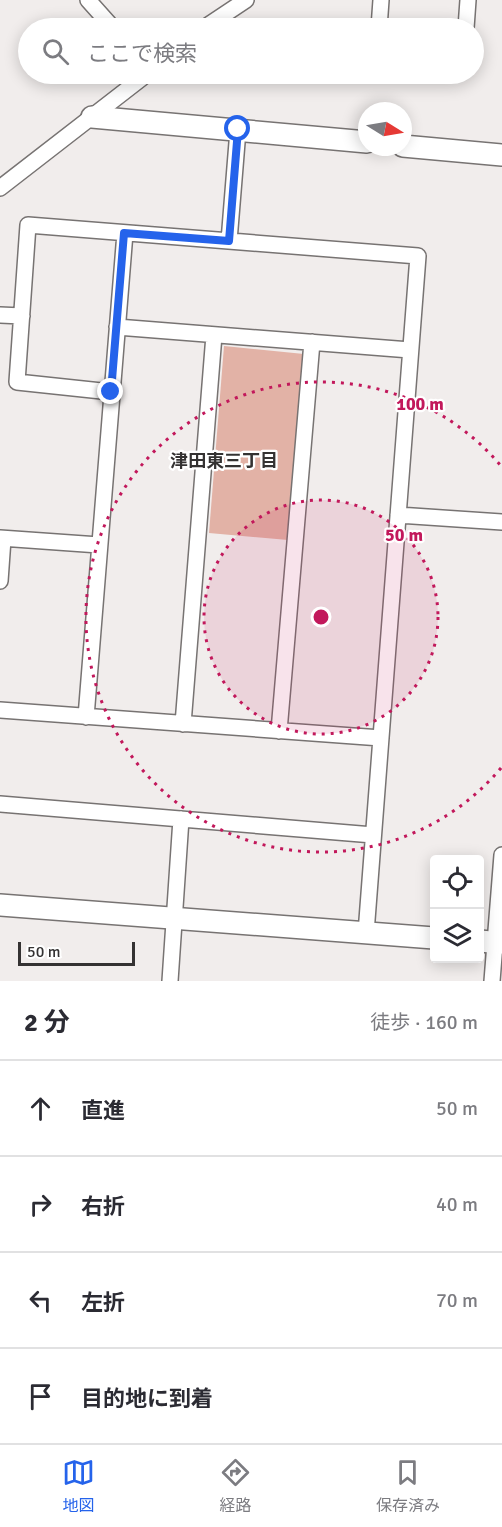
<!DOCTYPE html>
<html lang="ja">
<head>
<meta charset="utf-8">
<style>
  body { margin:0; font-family:Signika,"Noto Sans JP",sans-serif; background:#f2f2f3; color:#2b2b33 }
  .controls { position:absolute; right:18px; bottom:18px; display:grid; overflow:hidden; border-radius:6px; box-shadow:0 3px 15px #0003 }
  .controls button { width:54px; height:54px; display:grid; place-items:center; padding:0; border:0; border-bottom:2px solid #e1e1e2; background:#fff; color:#2b2b33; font:30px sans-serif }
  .compass { position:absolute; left:358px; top:102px; width:54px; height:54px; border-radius:50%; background:#fff; box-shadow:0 3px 15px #0003; rotate:101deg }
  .scale { position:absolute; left:18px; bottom:15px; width:117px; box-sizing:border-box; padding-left:6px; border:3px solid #343232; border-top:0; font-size:16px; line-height:21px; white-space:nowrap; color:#343232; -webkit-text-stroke:4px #fff; paint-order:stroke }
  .stop { position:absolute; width:18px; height:18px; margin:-14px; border:4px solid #2563eb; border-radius:50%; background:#fff }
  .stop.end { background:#2563eb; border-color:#fff; box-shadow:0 2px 6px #0008 }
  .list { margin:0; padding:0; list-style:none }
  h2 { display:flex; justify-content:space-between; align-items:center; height:78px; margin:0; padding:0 24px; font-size:26px }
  h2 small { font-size:20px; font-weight:400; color:#7c7c81 }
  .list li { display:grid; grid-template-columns:39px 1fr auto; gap:18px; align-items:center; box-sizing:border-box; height:96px; padding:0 24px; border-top:2px solid #e1e1e2 }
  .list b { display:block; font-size:22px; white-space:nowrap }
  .list em { font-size:20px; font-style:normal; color:#7c7c81 }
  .icon { flex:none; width:33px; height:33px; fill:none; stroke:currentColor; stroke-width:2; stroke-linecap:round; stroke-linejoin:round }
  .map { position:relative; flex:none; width:502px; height:981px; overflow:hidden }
  .search { position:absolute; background:#fff; box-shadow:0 3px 15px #0003; left:18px; right:18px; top:18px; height:66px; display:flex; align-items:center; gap:15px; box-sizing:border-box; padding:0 21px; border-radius:33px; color:#7c7c81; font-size:22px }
  .sheet { height:462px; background:#fff }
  nav { display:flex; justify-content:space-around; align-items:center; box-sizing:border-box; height:84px; border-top:2px solid #e1e1e2; background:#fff; font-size:16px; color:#7c7c81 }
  nav a { display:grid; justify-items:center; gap:3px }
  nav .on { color:#2563eb }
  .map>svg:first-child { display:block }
</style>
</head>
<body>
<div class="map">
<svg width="502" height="981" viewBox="0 0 502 981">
  <rect width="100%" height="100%" fill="#f1edec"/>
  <path fill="#e2b2a6" d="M 224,346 L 304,354 L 288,540 L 209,533 Z"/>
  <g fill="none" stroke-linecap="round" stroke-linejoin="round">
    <defs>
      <path id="street" d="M 88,0 L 113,28
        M 207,26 L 238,28
        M 204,28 L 246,0
        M 379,28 L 381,0
        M 466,28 L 468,0
        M 0,188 L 147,74
        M 229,241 L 238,130
        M 0,315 L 22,316
        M 117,327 L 410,350
        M 111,392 L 17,382 L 28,225 L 418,256 L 366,933
        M 398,515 L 502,522
        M 0,538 L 99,545
        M 0,581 L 3,539
        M 0,710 L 381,738
        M 86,717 L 125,233
        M 183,724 L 214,335
        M 279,731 L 312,342
        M 0,804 L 373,835
        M 170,981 L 181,819
        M 492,981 L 502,855"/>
      <path id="secondary" d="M 92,117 L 367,142
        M 403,146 L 502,155
        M 0,905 L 434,938
        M 480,941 L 502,943"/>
    </defs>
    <use href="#street" stroke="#777372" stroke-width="18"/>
    <use href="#secondary" stroke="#777372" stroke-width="24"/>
    <use href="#street" stroke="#fff" stroke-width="15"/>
    <use href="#secondary" stroke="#fff" stroke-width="21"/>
  </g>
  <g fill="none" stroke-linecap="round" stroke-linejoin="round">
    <path stroke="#2563eb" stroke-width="8" d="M 111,392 L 124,233 L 229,241 L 238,129"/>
  </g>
  <circle cx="321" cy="617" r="117" fill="#c2185b" fill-opacity=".12"/>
  <g fill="none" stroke="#c2185b" stroke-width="3" stroke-dasharray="3 6">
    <circle cx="321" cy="617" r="117"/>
    <path d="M501 768A235 235 0 1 1 501 466"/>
  </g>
  <g text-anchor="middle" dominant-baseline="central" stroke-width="4.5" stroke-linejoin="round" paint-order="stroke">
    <g font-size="18" font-weight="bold" fill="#343232" stroke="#fff">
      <text x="224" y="461">津田東三丁目</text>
    </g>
  </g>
  <circle cx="321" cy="617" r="9" fill="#c2185b" stroke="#fff" stroke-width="3"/>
  <g font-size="18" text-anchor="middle" font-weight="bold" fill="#c2185b" stroke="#fff" stroke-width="4.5" stroke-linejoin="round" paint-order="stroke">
    <text x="420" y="410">100 m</text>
    <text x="404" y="541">50 m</text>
  </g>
</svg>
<div class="controls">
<button><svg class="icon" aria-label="locate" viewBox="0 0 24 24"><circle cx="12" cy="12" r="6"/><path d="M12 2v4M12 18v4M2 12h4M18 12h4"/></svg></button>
<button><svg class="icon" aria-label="layers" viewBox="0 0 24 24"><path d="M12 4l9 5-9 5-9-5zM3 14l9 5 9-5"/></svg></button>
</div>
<svg class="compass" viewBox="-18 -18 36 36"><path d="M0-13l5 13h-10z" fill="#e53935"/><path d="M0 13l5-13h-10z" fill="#7c7c81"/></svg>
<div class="scale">50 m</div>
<div class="stop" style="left:238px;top:129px"></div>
<div class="stop end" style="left:111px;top:392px"></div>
<div class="search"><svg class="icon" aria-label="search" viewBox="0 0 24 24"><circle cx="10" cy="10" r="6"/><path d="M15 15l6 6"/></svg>ここで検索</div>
</div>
<section class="sheet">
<h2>2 分<small>徒歩 · 160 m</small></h2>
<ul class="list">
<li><svg class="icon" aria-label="ahead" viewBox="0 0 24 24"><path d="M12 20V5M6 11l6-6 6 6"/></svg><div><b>直進</b></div><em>50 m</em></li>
<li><svg class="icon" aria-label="right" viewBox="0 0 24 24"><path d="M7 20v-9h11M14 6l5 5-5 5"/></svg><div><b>右折</b></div><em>40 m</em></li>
<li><svg class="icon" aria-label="left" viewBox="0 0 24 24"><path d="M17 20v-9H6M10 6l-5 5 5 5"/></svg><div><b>左折</b></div><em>70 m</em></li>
<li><svg class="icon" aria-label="arrive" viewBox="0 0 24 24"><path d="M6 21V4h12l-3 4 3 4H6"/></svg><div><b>目的地に到着</b></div></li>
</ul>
</section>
<nav>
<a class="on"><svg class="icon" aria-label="map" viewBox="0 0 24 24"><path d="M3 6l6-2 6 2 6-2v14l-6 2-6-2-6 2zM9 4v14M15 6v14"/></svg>地図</a>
<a><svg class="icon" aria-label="directions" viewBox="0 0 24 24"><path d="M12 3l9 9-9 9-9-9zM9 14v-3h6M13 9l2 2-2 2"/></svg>経路</a>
<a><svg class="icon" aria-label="saved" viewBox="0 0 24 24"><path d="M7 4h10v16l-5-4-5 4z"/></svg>保存済み</a>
</nav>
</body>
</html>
